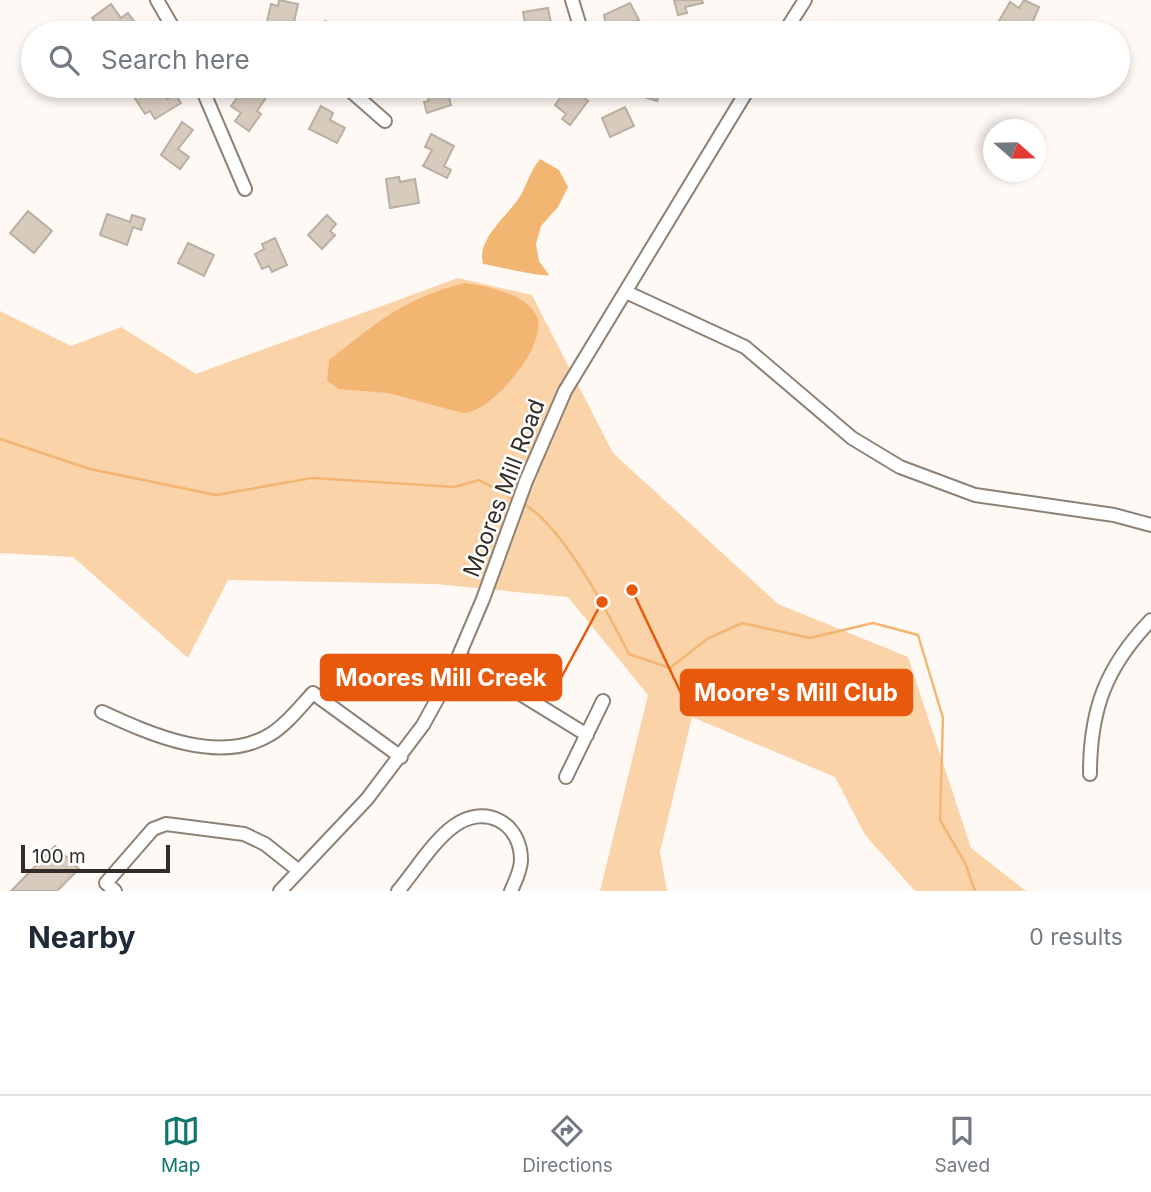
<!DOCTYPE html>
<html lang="en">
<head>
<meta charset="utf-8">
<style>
  body { margin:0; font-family:Inter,sans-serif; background:#f2f2f3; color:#1f2937 }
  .compass { position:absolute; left:983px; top:119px; width:63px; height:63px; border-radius:50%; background:#fff; box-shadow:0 4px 10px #0003; rotate:110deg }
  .scale { position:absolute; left:21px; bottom:18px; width:149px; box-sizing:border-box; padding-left:7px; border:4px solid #322d28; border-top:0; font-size:19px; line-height:24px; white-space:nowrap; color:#322d28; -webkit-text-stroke:5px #fff; paint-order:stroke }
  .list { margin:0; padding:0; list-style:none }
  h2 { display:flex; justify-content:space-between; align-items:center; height:91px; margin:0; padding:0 28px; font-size:30px }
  h2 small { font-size:23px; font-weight:400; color:#747a83 }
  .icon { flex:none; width:38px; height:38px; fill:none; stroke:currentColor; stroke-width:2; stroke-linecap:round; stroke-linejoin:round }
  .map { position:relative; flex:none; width:1151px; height:891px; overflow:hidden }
  .search { position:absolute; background:#fff; box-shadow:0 4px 10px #0003; left:21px; right:21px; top:21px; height:77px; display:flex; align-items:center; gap:18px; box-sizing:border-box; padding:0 24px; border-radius:38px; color:#747a83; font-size:26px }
  .sheet { height:203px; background:#fff }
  nav { display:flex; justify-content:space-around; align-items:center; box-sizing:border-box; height:98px; border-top:2px solid #e0e1e3; background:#fff; font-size:19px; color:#747a83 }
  nav a { display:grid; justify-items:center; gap:4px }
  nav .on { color:#0f766e }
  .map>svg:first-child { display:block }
</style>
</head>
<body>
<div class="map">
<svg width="1151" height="891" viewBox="0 0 1151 891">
  <rect width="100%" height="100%" fill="#fef9f4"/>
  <path fill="#fad3a9" d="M 458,278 L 532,295 L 613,453 L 778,604 L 908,657 L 971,848 L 1026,891 L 915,891 L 865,835 L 835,777 L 692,717 L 660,852 L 667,891 L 600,891 L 648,695 L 568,597 L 435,584 L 228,580 L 188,658 L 73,557 L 0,553 L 0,311 L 71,346 L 121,327 L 196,374 Z"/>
  <path fill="#f3b672" d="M 540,159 L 559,170 L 568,187 L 558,207 L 541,226 L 536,244 L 539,261 L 549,275 C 539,277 497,266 483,264 C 476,237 510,215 522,193 C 528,181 531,170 540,159 Z
    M 465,283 C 487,286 528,294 537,317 C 548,346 491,413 463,413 L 388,393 L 339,389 L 327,381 L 329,360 C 378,322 402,299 465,283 Z"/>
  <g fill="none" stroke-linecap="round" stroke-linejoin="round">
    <path stroke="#f3b672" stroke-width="2.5" d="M 0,439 L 90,469 L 216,495 L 312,478 L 455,487 L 479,480 L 516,500
      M 522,503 C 562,524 608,613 629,654 L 670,668 L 707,639 L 742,623 L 810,638 L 873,623 L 918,635 L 943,718 L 940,820 L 965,863 L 975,891"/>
  </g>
  <path fill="#d7cbbe" stroke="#bbafa2" stroke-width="2" d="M 279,0 L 298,4 L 293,27 L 279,23 L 277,29 L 266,26 L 271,4 L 278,6 Z
    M 674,0 L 702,0 L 703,3 L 685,7 L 687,13 L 678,15 Z
    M 1024,0 L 1039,7 L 1028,33 L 992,33 L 1010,2 L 1019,8 Z
    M 630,3 L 639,20 L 608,33 L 604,15 Z
    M 111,4 L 121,18 L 128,13 L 136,24 L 124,33 L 103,33 L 92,18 Z
    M 548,8 L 553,33 L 527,33 L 523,12 Z
    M 325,21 L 352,33 L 320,33 Z
    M 127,86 L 159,86 L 167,99 L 175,94 L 181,103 L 155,119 L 150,111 L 145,114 Z
    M 246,86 L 256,86 L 268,95 L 257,111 L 261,114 L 249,131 L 235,121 L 241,113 L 231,106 Z
    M 424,86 L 450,86 L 454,95 L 449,97 L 451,105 L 427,113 L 424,102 L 429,101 Z
    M 569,86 L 588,101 L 570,125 L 562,119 L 566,114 L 555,105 Z
    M 640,86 L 662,86 L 657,101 L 638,95 Z
    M 321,106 L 333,113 L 330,120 L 345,128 L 337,143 L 309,129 Z
    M 625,107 L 634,126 L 610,137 L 602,118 Z
    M 182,122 L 193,130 L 178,149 L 189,157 L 180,169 L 161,155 Z
    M 431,134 L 454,146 L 444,166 L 451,170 L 447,178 L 423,166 L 432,150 L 425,147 Z
    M 399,177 L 400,182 L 415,179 L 419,203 L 390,208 L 386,179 Z
    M 28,211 L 52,231 L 34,253 L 10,233 Z
    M 107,214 L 130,222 L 132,215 L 145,219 L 141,230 L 133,227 L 127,245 L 100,235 Z
    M 327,215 L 336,224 L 330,231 L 335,235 L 322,249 L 308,235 Z
    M 275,238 L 287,265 L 272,272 L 269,266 L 262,269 L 255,254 L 264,249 L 262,244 Z
    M 188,243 L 214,255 L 204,276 L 178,263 Z
    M 55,846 L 79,869 L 57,891 L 11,891 Z"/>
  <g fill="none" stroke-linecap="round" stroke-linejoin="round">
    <defs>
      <path id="minor" d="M 157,0 L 176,33
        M 572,0 L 582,33
        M 784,33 L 805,0
        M 201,86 L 245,189
        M 345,86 L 385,121
        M 626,292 L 745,347 L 852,438 L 900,467 L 975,495 L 1114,515 L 1151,525
        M 459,656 L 587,735
        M 102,712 C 150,734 220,766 271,734 C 287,724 300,707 313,693 L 401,757
        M 1090,774 C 1090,709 1106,667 1151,620
        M 566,777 L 603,701
        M 115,891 L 106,883 L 153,829 L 166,824 L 244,834 L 265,844 L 299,871
        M 280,891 L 367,799 L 423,725 L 451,674 L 483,599 L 526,481 L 565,391 L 750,86
        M 398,891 C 415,871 433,841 454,826 C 485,803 521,823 521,860 C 521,870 515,882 511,891"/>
    </defs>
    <use href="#minor" stroke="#8d8276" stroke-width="16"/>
    <use href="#minor" stroke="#fff" stroke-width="12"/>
  </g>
  <g text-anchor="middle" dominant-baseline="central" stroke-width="5" stroke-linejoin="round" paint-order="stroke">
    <g font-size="23" fill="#322d28" stroke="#fff">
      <text transform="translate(504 488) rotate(-69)">Moores Mill Road</text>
    </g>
  </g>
  <path fill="none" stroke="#e8590c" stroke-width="2.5" d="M602 602L561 678M632 590L681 693"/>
  <g fill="#e8590c" stroke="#fff" stroke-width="2.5">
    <circle cx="602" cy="602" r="7"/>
    <circle cx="632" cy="590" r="7"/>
  </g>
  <g fill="#e8590c" stroke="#e8590c" stroke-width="2.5">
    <rect x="321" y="655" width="240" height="45" rx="7"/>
    <rect x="681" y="670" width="231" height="45" rx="7"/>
  </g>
  <g font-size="24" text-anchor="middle" font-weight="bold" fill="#fff">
    <text x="441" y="686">Moores Mill Creek</text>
    <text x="796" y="701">Moore's Mill Club</text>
  </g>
</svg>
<svg class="compass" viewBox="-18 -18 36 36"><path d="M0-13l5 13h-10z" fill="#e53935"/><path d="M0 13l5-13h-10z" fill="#747a83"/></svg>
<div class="scale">100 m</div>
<div class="search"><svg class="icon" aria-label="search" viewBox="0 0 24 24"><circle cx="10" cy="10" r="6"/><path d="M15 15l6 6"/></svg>Search here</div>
</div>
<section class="sheet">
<h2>Nearby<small>0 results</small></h2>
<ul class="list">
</ul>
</section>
<nav>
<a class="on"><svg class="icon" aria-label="map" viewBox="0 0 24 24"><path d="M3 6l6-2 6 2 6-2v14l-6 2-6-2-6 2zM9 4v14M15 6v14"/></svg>Map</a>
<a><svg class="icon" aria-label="directions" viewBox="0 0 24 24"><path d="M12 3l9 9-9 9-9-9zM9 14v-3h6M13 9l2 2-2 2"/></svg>Directions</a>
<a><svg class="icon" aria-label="saved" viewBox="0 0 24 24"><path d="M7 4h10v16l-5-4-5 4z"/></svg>Saved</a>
</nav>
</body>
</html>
